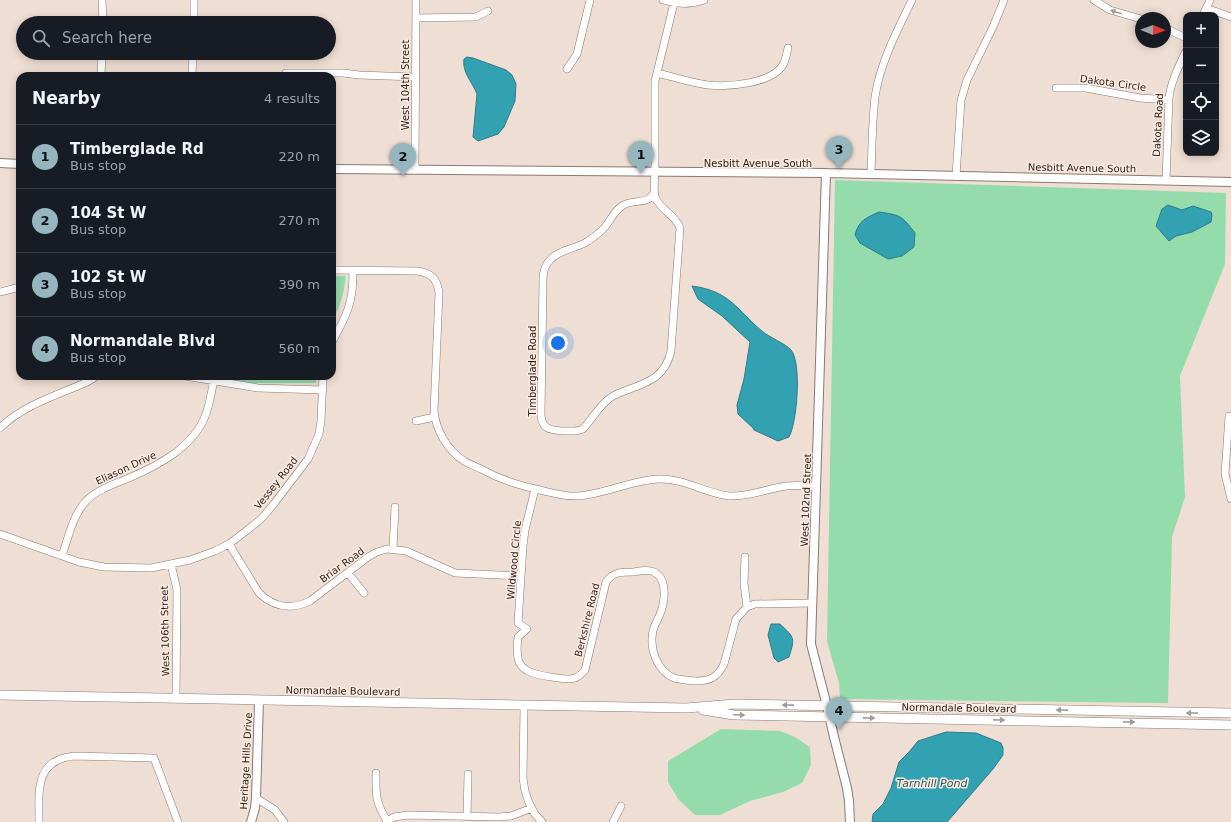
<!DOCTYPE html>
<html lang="en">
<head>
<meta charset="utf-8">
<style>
  body { margin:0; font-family:"DejaVu Sans",sans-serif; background:#20242c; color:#f1f3f6 }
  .controls { position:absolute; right:12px; top:12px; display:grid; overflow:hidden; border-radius:8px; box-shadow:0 2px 10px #0003 }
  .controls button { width:36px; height:36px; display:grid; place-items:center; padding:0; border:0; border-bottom:1px solid #363941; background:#171b24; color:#f1f3f6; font:20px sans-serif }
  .compass { position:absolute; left:1135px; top:12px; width:36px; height:36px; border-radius:50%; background:#171b24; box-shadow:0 2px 10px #0003; rotate:91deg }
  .you { position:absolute; left:558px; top:343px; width:14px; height:14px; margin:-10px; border:3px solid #fff; border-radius:50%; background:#1a73e8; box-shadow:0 0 0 6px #1a73e833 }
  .badge { display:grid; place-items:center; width:26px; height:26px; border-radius:50%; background:#96b6bf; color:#111; font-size:13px; font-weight:700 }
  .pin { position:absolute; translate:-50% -33px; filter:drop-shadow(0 1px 2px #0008) }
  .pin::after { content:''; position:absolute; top:21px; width:14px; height:12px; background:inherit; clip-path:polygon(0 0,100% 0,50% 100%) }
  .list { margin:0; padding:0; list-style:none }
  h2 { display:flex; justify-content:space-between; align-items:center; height:52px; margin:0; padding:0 16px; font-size:17px }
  h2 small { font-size:13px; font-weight:400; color:#9ea1a6 }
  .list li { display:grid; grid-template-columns:26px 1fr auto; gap:12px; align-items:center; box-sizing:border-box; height:64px; padding:0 16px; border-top:1px solid #363941 }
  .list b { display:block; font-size:15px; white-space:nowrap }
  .list p { margin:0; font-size:13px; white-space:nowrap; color:#9ea1a6 }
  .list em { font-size:13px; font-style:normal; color:#9ea1a6 }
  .icon { flex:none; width:22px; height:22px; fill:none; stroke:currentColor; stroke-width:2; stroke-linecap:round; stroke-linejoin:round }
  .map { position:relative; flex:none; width:1231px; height:822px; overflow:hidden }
  .search { position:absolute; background:#171b24; box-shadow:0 2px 10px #0003; left:16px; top:16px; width:320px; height:44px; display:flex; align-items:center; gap:10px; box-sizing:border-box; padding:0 14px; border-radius:22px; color:#9ea1a6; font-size:15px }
  .panel { position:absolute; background:#171b24; box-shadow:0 2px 10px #0003; left:16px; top:72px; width:320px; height:308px; border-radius:12px }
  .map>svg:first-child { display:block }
</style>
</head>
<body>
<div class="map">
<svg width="1231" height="822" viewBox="0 0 1231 822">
  <rect width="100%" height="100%" fill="#efded3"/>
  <path fill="#95dcac" d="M 835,180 L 1226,193 L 1225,264 L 1180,376 L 1185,497 L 1172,537 L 1168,703 L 840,699 L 839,683 L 827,641 Z
    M 332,276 L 346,276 C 344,294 340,306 332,323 Z
    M 208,376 L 317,376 L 316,383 L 248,383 Z
    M 721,729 L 780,731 L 795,737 L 810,747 L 811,765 L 802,783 L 783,792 L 750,801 L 720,815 L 695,815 L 678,799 L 668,782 L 668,761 Z"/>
  <path fill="#32a2b2" stroke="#2f7c86" d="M 467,57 L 473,58 L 506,70 L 512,75 L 516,84 L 515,101 L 504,127 L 498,134 L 478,141 L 473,137 L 477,94 C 472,81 462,73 464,59 Z
    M 1168,205 L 1182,210 L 1193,206 L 1211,212 L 1212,215 L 1211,222 L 1192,232 L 1176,236 L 1169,241 L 1156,226 L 1162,209 Z
    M 879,212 C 901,215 902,216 915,233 L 914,247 L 902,256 L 888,259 L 860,243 L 855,235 C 859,220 866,218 879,212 Z
    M 692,286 C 730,291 737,310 763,332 C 769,337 786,344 791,350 C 802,363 797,423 789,437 L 778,441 L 754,430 L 753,428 L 738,414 L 737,405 L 744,379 L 750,342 L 722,316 L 698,299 Z
    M 771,624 L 780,624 C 795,638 795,638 789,657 L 778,662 L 774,658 L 768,635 Z
    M 946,732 L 976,733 L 1001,743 L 1003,748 L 1003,755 L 993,769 L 947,822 L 872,822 L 873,814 L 883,804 L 891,788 L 899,762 L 909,752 L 918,741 Z"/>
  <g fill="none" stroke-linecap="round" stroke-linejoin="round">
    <defs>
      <path id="minor" d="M 102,0 L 103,23
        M 663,0 C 676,4 690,5 704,0
        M 1094,0 L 1110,10 L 1141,19
        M 1206,8 L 1231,17
        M 1203,15 L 1210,0
        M 416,18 L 476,17 L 488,11
        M 194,23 L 194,0
        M 1165,28 L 1186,38
        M 67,53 L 102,55
        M 567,69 L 577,54 L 590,0
        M 286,73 L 343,73 L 359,75 L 415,77
        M 657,73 C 674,77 691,83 708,85 C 728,87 774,84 784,63 C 786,58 787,52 788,48
        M 101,76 L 102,53
        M 192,76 L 193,53
        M 1056,88 L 1086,88 L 1140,98 L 1169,100
        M 415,170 L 416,0
        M 871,174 C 872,149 872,123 875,97 C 880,63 897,31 912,0
        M 956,176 L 961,100 L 967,80 L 993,27 L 1004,0
        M 1166,180 L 1169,98 C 1171,81 1179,66 1186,51
        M 654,193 C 647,206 633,198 622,206 C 614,211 611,220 605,227 C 600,233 594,237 588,241 C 577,249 559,249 550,260 C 545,265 543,273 543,280 L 541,415 C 542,430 551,430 564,431 C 570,431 576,432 583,429 C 592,419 599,406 610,398 C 615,394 620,393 627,390 C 649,382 665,377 671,351 L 680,228 C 675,214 661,211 655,197 C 653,189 655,178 655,169 C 655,144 655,118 655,92 L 655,81 L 674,3
        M 332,270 L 417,271 C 431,273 437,278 439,293 L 434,411 C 436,430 447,450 464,461 C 469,464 475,466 481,469 C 501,480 518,485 540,490 C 553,493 566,497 579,496 C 606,494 631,480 659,479 C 683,478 705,493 729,496 C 749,497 766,489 786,486 C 796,485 806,486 816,486
        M 0,292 L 20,287
        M 332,342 C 339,329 347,316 350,302 C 353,291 353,281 353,270
        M 185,376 L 258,388 L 323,390
        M 1229,416 L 1225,474 L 1231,499
        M 416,421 L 435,417
        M 0,428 C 23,405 58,395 87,382 L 97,376
        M 535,489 L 525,530 L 523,546 L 518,623 L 527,629 L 518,637 C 517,645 516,654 519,662 C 521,666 524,669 528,671 C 536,675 567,681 575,678 C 579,677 582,673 585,670 L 606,582 C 613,572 621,572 633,572 C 639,571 648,569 654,572 C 668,579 665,602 660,614 C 658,620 654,625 653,631 C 649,648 657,671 674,678 C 680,680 688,680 695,681 C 710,681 717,678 724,664 L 736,619 L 747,607 L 755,604 L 812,603
        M 0,534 L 79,562 L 104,567 L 151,568 L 190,560 L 215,551 L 229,544 L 246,531 L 261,519 L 273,505 L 308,459 L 319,434 L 321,421 L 323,376
        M 229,544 L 259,593 C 275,608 291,610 310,601 L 368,557 L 377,552 L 387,549 L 397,550 L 406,551 L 455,573 L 521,576
        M 393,549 L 395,507
        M 62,556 C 68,538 73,515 86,501 C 98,489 114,484 129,478 C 159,465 194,447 206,414 C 210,403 211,392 214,381
        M 745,557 L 744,583 L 747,607
        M 171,564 L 177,590 L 176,699
        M 348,573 L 364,593
        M 524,706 L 523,778 L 525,791 L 529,803 L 535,814 L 542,822
        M 376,773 C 376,796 375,801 387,821
        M 256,798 L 275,810 L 284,822
        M 467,817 L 468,774
        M 39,822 C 39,792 34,760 74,756 L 154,758 L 178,822
        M 386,822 L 394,817 L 408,815 L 499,817 L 511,816 L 532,808
        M 613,822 L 621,806"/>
      <path id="tertiary" d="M 0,163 L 20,164
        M 332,169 L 826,173 L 1231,182
        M 826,173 L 811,644 L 827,706 L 834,737 L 847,788 L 849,801 L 850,822
        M 251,822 L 255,808 L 256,798 L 259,700"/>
      <path id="secondary" d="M 0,695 L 686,708 L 735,704 L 1231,713
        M 703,710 L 734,715 L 1231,725"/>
    </defs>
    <use href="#minor" stroke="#8a7a71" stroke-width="8"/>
    <use href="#tertiary" stroke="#8a7a71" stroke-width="10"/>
    <use href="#secondary" stroke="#8a7a71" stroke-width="10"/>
    <use href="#minor" stroke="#fff" stroke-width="7"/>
    <use href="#tertiary" stroke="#fff" stroke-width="8"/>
    <use href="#secondary" stroke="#fff" stroke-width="9"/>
  </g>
  <defs><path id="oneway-solid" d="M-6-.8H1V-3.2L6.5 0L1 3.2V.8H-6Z"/></defs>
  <g fill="#9f9c9a">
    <use href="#oneway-solid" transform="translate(1116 12) rotate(-163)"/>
    <use href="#oneway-solid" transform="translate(788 705) rotate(-179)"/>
    <use href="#oneway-solid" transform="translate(1062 710) rotate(-179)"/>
    <use href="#oneway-solid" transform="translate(1192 713) rotate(-179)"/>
    <use href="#oneway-solid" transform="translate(739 715) rotate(2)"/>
    <use href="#oneway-solid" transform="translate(869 718) rotate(1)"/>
    <use href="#oneway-solid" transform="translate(999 720) rotate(1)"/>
    <use href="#oneway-solid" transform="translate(1129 722) rotate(1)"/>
  </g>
  <g text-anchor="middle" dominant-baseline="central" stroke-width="3" stroke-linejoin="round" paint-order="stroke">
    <g font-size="10" fill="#29231f" stroke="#fdebe1">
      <text transform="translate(1113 83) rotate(8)">Dakota Circle</text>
      <text transform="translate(405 85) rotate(-90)">West 104th Street</text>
      <text transform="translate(1158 125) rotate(-87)">Dakota Road</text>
      <text x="758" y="163">Nesbitt Avenue South</text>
      <text transform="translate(1082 168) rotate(1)">Nesbitt Avenue South</text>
      <text transform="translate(532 371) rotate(-90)">Timberglade Road</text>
      <text transform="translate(126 468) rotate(-25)">Eliason Drive</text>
      <text transform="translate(276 483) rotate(-52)">Vessey Road</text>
      <text transform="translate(806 500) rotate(-88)">West 102nd Street</text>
      <text transform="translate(514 560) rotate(-85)">Wildwood Circle</text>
      <text transform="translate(342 565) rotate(-36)">Briar Road</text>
      <text transform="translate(587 620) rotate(-76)">Berkshire Road</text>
      <text transform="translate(165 631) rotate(-91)">West 106th Street</text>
      <text transform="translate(343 691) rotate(1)">Normandale Boulevard</text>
      <text transform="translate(959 708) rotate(1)">Normandale Boulevard</text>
      <text transform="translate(246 761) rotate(-87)">Heritage Hills Drive</text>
    </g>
    <g font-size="11" font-style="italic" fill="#29575e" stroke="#fdebe1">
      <text x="932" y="783">Tarnhill Pond</text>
    </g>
  </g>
</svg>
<div class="controls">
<button>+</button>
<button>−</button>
<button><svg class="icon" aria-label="locate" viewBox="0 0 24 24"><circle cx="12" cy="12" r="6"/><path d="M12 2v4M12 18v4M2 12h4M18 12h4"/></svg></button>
<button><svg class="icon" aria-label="layers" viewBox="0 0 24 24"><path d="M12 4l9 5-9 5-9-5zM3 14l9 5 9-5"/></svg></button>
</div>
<svg class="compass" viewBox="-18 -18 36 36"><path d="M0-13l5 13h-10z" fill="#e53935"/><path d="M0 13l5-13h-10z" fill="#9ea1a6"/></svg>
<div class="you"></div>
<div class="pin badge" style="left:641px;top:174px">1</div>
<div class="pin badge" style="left:403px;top:176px">2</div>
<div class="pin badge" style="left:839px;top:169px">3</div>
<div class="pin badge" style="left:839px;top:730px">4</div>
<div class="search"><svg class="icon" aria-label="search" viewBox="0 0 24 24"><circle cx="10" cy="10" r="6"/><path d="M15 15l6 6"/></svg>Search here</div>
<section class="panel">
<h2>Nearby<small>4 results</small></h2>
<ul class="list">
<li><span class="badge">1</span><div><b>Timberglade Rd</b><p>Bus stop</p></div><em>220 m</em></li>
<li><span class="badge">2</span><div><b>104 St W</b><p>Bus stop</p></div><em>270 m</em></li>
<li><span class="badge">3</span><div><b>102 St W</b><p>Bus stop</p></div><em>390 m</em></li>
<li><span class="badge">4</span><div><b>Normandale Blvd</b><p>Bus stop</p></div><em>560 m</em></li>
</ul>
</section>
</div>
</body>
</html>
